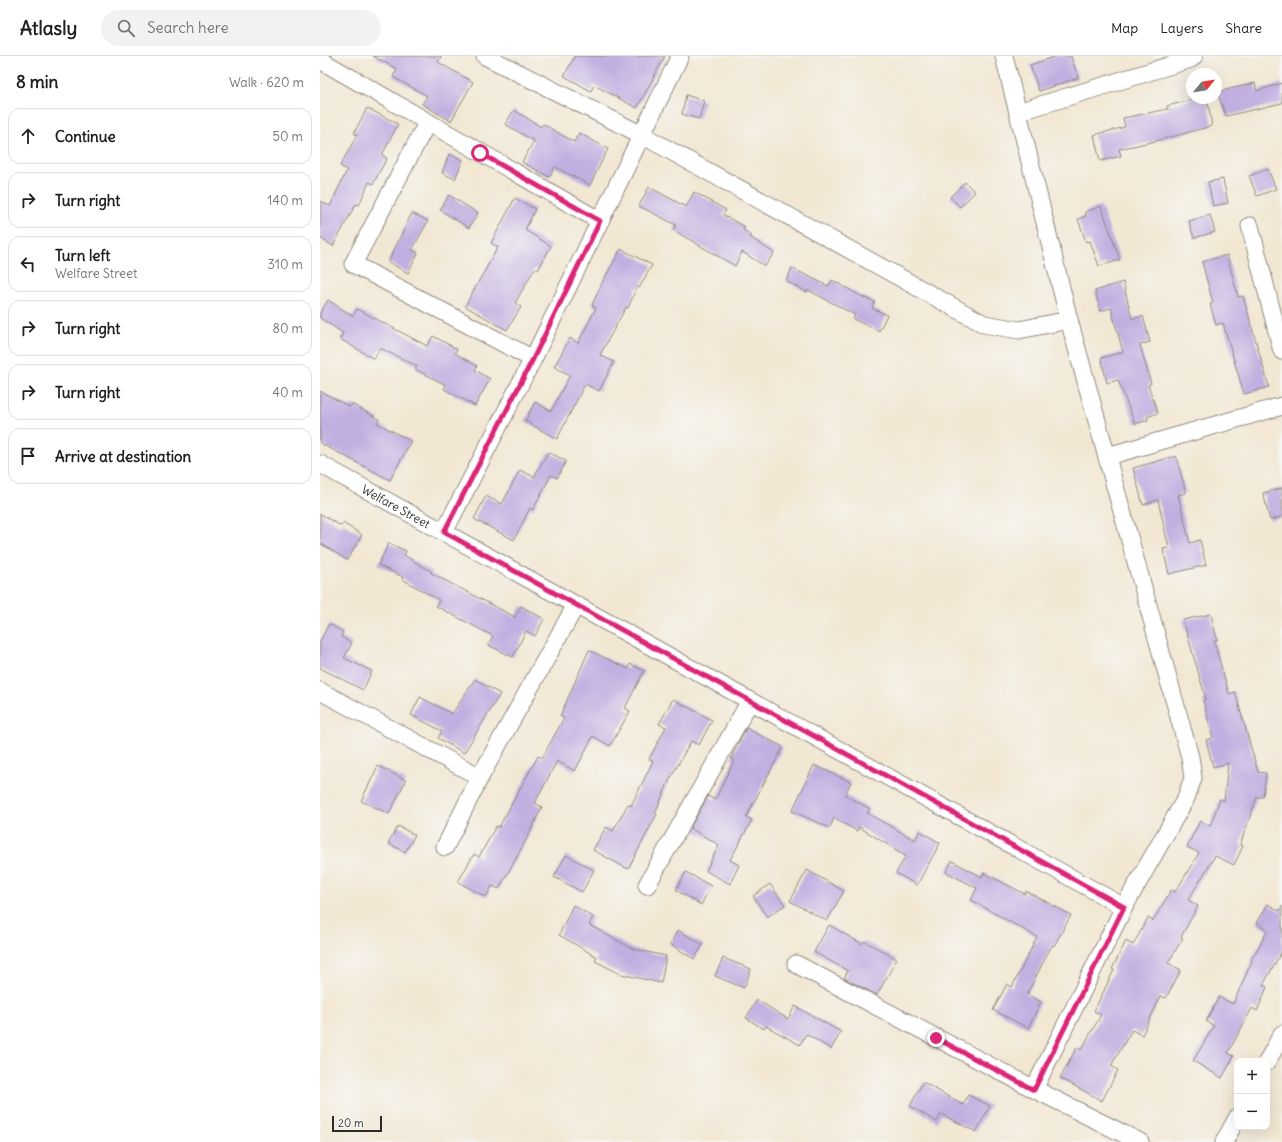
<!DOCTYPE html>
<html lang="en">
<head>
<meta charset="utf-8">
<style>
  body { margin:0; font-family:Delius,sans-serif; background:#f2f2f2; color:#202124 }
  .controls { position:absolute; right:12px; bottom:12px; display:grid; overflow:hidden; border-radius:8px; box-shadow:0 4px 16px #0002 }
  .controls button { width:36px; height:36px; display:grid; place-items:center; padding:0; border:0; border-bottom:1px solid #e0e0e0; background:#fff; color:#202124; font:20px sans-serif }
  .compass { position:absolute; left:866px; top:12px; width:36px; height:36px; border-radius:50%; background:#fff; box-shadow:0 4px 16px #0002; rotate:60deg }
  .scale { position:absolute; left:12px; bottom:10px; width:50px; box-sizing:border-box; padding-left:4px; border:2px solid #2b2b2b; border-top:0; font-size:11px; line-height:14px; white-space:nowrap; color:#2b2b2b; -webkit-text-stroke:3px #f6f6f2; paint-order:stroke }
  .stop { position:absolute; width:12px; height:12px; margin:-9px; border:3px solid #db2777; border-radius:50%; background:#fff }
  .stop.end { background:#db2777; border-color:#fff; box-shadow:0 1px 4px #0008 }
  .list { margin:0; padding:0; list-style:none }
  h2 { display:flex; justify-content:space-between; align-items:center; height:52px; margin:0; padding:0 16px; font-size:17px }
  h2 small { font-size:13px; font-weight:400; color:#757577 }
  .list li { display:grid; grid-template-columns:26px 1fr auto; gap:12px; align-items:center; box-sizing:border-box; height:56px; margin:0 8px 8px; padding:0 8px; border:1px solid #e0e0e0; border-radius:12px }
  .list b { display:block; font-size:15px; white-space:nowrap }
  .list p { margin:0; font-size:13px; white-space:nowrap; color:#757577 }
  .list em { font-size:13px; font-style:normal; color:#757577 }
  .icon { flex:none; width:22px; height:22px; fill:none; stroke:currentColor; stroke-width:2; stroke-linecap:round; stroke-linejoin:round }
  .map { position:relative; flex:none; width:962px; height:1086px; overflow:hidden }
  header { display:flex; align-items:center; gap:24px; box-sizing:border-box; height:56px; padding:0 20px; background:#fff; border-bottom:1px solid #e0e0e0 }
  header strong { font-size:19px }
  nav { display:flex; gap:22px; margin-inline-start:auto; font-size:14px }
  .search { width:280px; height:36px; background:#f2f2f2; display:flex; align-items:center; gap:10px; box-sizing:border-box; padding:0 14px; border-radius:22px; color:#757577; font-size:15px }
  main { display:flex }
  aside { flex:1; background:#fff }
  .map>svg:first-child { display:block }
</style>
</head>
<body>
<header>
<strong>Atlasly</strong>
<div class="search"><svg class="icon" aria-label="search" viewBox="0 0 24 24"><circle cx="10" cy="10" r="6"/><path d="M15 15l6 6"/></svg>Search here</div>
<nav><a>Map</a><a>Layers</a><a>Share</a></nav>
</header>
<main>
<aside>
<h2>8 min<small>Walk · 620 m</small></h2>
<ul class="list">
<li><svg class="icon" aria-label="ahead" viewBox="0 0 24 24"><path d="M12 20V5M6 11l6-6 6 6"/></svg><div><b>Continue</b></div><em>50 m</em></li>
<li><svg class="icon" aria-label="right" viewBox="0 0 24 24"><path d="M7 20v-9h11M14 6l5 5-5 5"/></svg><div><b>Turn right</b></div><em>140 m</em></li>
<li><svg class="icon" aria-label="left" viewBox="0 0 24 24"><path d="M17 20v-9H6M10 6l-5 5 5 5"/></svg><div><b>Turn left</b><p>Welfare Street</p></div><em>310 m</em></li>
<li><svg class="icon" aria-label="right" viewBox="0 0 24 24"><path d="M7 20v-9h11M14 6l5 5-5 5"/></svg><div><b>Turn right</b></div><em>80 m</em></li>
<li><svg class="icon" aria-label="right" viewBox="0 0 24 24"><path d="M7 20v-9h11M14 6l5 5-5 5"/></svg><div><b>Turn right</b></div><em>40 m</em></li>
<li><svg class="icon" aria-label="arrive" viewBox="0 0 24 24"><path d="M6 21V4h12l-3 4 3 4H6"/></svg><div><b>Arrive at destination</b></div></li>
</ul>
</aside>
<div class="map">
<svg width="962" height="1086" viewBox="0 0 962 1086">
  <rect width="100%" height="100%" fill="#f6f6f2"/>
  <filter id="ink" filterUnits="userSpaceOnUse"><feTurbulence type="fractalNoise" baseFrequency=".025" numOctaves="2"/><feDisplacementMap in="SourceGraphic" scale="8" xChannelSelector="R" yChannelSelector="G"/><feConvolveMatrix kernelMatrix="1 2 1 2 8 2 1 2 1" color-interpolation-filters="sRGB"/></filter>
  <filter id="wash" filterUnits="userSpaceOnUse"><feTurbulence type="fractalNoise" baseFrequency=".012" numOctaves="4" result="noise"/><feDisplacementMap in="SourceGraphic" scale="16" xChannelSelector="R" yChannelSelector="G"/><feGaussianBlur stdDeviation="0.9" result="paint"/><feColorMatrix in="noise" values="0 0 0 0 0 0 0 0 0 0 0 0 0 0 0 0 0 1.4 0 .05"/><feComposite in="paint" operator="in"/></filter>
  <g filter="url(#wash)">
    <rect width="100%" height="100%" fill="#f2e7d3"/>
    <g id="blocks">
      <path fill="#c2afe1" d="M 53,0 L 121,0 L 118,6 L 153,26 L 131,65 L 102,48 L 107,40 L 73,21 L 77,13 Z
        M 255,0 L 345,0 L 317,52 L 274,29 L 271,35 L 244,20 Z
        M 737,0 L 751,0 L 758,22 L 719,35 L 710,9 Z
        M 935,27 L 937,35 L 962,27 L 962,47 L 906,60 L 897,36 Z
        M 872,36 L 872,42 L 887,42 L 892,70 L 836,85 L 799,93 L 801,100 L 780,105 L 774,79 L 805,71 L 803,62 L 848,53 L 847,50 L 871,44 L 869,37 Z
        M 366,39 L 384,45 L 379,63 L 362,58 Z
        M 47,52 L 78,68 L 62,99 L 67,102 L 53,128 L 49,126 L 39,149 L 36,148 L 13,190 L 0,182 L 0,145 L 10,150 L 27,114 L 20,110 L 37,79 L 34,77 Z
        M 194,54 L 221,71 L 223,68 L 254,86 L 259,77 L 288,93 L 270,129 L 235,111 L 229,121 L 202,106 L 214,85 L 185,68 Z
        M 129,98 L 143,104 L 135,123 L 122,117 Z
        M 948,113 L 956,133 L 937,140 L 929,120 Z
        M 903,123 L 908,147 L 893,150 L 888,126 Z
        M 645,126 L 655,136 L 640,151 L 630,141 Z
        M 329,131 L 366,151 L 374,136 L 406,154 L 403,159 L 425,171 L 423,174 L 431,179 L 430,181 L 454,197 L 445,210 L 422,196 L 415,210 L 353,174 L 356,169 L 319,150 Z
        M 129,139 L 158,157 L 149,172 L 120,154 Z
        M 195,142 L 215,153 L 205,174 L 231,190 L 218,214 L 215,212 L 195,247 L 201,251 L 187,274 L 145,250 L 178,191 L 171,187 Z
        M 781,150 L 800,204 L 779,210 L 770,185 L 766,186 L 758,163 L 766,160 L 765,156 Z
        M 92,157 L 108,165 L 92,194 L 98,197 L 88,217 L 68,206 Z
        M 890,159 L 895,176 L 874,182 L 869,165 Z
        M 301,193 L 332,209 L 319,232 L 317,231 L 308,252 L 306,251 L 280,299 L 294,306 L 279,335 L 265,328 L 237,383 L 205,365 L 215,346 L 231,355 L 250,319 L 234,311 L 250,282 L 258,287 L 276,252 L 272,249 L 283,225 Z
        M 907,199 L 918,241 L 923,240 L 949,331 L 924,338 L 903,267 L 896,269 L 890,248 L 893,247 L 882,206 Z
        M 472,212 L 508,230 L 512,224 L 543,241 L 555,246 L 552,252 L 567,259 L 559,275 L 533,263 L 535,259 L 488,234 L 487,236 L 466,225 Z
        M 803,226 L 812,263 L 823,260 L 830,286 L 820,289 L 831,328 L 828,329 L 838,357 L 827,361 L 828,364 L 815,368 L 798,324 L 787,327 L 781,302 L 803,296 L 791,252 L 780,255 L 775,235 Z
        M 8,244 L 33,260 L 37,253 L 107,290 L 113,280 L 137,293 L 135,297 L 157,310 L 155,314 L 170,323 L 155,350 L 124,333 L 126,329 L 95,313 L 97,310 L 60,292 L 54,303 L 20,283 L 23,277 L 0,262 L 0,257 Z
        M 0,335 L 30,351 L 32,348 L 59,363 L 57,367 L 91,385 L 70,424 L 0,387 Z
        M 228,396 L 246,405 L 237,422 L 231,419 L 213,454 L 210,452 L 194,484 L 154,463 L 166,440 L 182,448 L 200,414 L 214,421 Z
        M 856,400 L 866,437 L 858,439 L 870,487 L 880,484 L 886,509 L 849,518 L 843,493 L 849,492 L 838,444 L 823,449 L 813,412 Z
        M 962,432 L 962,461 L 950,464 L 943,437 Z
        M 0,458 L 21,470 L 23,467 L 42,479 L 27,504 L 0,487 Z
        M 69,487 L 86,495 L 84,499 L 112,516 L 111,517 L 195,561 L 201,550 L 224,563 L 215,580 L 206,575 L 193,601 L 168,589 L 173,580 L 116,550 L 119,544 L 82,523 L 83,521 L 58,509 Z
        M 891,558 L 897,584 L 894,585 L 909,638 L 915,636 L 938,716 L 946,717 L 943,741 L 937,741 L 920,789 L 923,790 L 914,809 L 895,800 L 868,844 L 878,850 L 861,881 L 863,882 L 848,907 L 861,914 L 846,942 L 841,940 L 822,979 L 812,974 L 791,1010 L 798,1014 L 782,1045 L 740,1022 L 757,991 L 761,994 L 781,959 L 774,955 L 794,914 L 792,913 L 806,885 L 813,889 L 828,862 L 833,865 L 851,834 L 855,836 L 879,797 L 867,791 L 880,765 L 890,770 L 900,743 L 904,745 L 908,707 L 893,711 L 886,684 L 893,682 L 883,644 L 886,643 L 863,564 Z
        M 9,568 L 23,576 L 21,581 L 32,587 L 24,602 L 52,615 L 43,634 L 0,612 L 0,585 Z
        M 269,594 L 308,613 L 310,608 L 324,615 L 305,652 L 310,655 L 290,690 L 273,680 L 255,715 L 237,705 L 215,747 L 222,751 L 205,786 L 179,833 L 172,830 L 166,841 L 138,826 L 154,798 L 159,801 L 176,770 L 179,771 L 218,700 L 222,702 L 244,662 L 240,660 Z
        M 155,623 L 180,638 L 144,697 L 118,682 L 122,675 L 91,659 L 100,641 L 132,658 Z
        M 353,643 L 392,664 L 379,689 L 371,685 L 349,725 L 335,757 L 337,758 L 308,813 L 273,794 L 286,771 L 293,775 L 308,748 L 311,750 L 333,705 L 329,703 L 346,671 L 339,668 Z
        M 426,672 L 463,691 L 426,761 L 432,764 L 410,804 L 419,809 L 410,828 L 386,815 L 399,789 L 370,772 L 388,740 L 395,744 L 414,704 L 411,702 Z
        M 494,709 L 531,726 L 525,739 L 550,753 L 547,757 L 595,784 L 600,775 L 620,787 L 597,829 L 576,817 L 586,800 L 539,771 L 537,775 L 514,762 L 510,772 L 472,755 Z
        M 58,710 L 86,724 L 69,758 L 41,745 Z
        M 78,770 L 95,779 L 85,796 L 68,787 Z
        M 246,799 L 274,814 L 262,836 L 234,821 Z
        M 632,805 L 662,821 L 664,817 L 705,838 L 706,835 L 751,859 L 734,890 L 732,889 L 707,938 L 721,946 L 708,972 L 673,954 L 687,928 L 692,931 L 717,881 L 651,844 L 657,832 L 626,816 Z
        M 487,814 L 524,835 L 507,865 L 470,845 Z
        M 366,816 L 391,830 L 381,849 L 356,834 Z
        M 450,828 L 465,849 L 447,861 L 433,840 Z
        M 948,848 L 959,855 L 962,850 L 962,895 L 943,929 L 947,931 L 937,955 L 932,952 L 908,997 L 914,1000 L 902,1022 L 873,1005 L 894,970 L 886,965 L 899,941 L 913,948 L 932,905 L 931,904 L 948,874 L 937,867 Z
        M 253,849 L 273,861 L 269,869 L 313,893 L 346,900 L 341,927 L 301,918 L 275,905 L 277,901 L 239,879 Z
        M 509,869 L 542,888 L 544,885 L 577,903 L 557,939 L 524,922 L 528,915 L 494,896 Z
        M 358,874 L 383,889 L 374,903 L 350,888 Z
        M 403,902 L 431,913 L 424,932 L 395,920 Z
        M 437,944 L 468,963 L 475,950 L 521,976 L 511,993 L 486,978 L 480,989 L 446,970 L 444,973 L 426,962 Z
        M 603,1026 L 643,1049 L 648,1039 L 670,1050 L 656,1076 L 621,1058 L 617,1066 L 590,1050 Z"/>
    </g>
  </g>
  <g filter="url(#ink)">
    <use href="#blocks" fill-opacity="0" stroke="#8e897f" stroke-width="1"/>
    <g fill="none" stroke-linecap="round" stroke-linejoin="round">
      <defs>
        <g id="minor">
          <path d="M 165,0 L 322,79 L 664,268 L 699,274 L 749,264"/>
          <path d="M 684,0 L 749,264 L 870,701 L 873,722 L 866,742 L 804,851 L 714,1033"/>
          <path d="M 0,4 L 280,165"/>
          <path d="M 698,56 L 871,3 L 874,0"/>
          <path d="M 107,67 L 33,208 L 213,303"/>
          <path d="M 930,170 L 962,295"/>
          <path d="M 788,400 L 962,350"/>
          <path id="s1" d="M 0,408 L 804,851"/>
          <path d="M 124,476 L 213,303 L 360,0"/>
          <path d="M 0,635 L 160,721"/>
          <path d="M 125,791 L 160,721 L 256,549"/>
          <path d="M 327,829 L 430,645"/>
          <path d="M 476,908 L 714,1033 L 820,1086"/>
          <path d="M 947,1006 L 962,978"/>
          <path d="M 904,1086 L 917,1062"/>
        </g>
      </defs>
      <use href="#minor" stroke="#8e897f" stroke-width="19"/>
      <use href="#minor" stroke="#fff" stroke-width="17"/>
    </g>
  </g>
  <g fill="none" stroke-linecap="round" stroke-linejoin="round" filter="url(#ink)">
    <path stroke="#db2777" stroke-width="5" d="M 160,97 L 280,165 L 213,303 L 124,476 L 804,851 L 714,1034 L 616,982"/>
  </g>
  <g text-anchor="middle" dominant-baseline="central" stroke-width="3" stroke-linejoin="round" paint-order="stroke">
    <g font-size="12" fill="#2b2b2b" stroke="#f6f6f2">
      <text stroke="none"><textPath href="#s1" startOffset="87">Welfare Street</textPath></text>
    </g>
  </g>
</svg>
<div class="controls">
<button>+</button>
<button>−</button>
</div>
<svg class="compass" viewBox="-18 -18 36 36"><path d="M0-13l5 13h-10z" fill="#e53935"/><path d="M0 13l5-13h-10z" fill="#757577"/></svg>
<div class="scale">20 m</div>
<div class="stop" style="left:160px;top:97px"></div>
<div class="stop end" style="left:616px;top:982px"></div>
</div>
</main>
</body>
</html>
